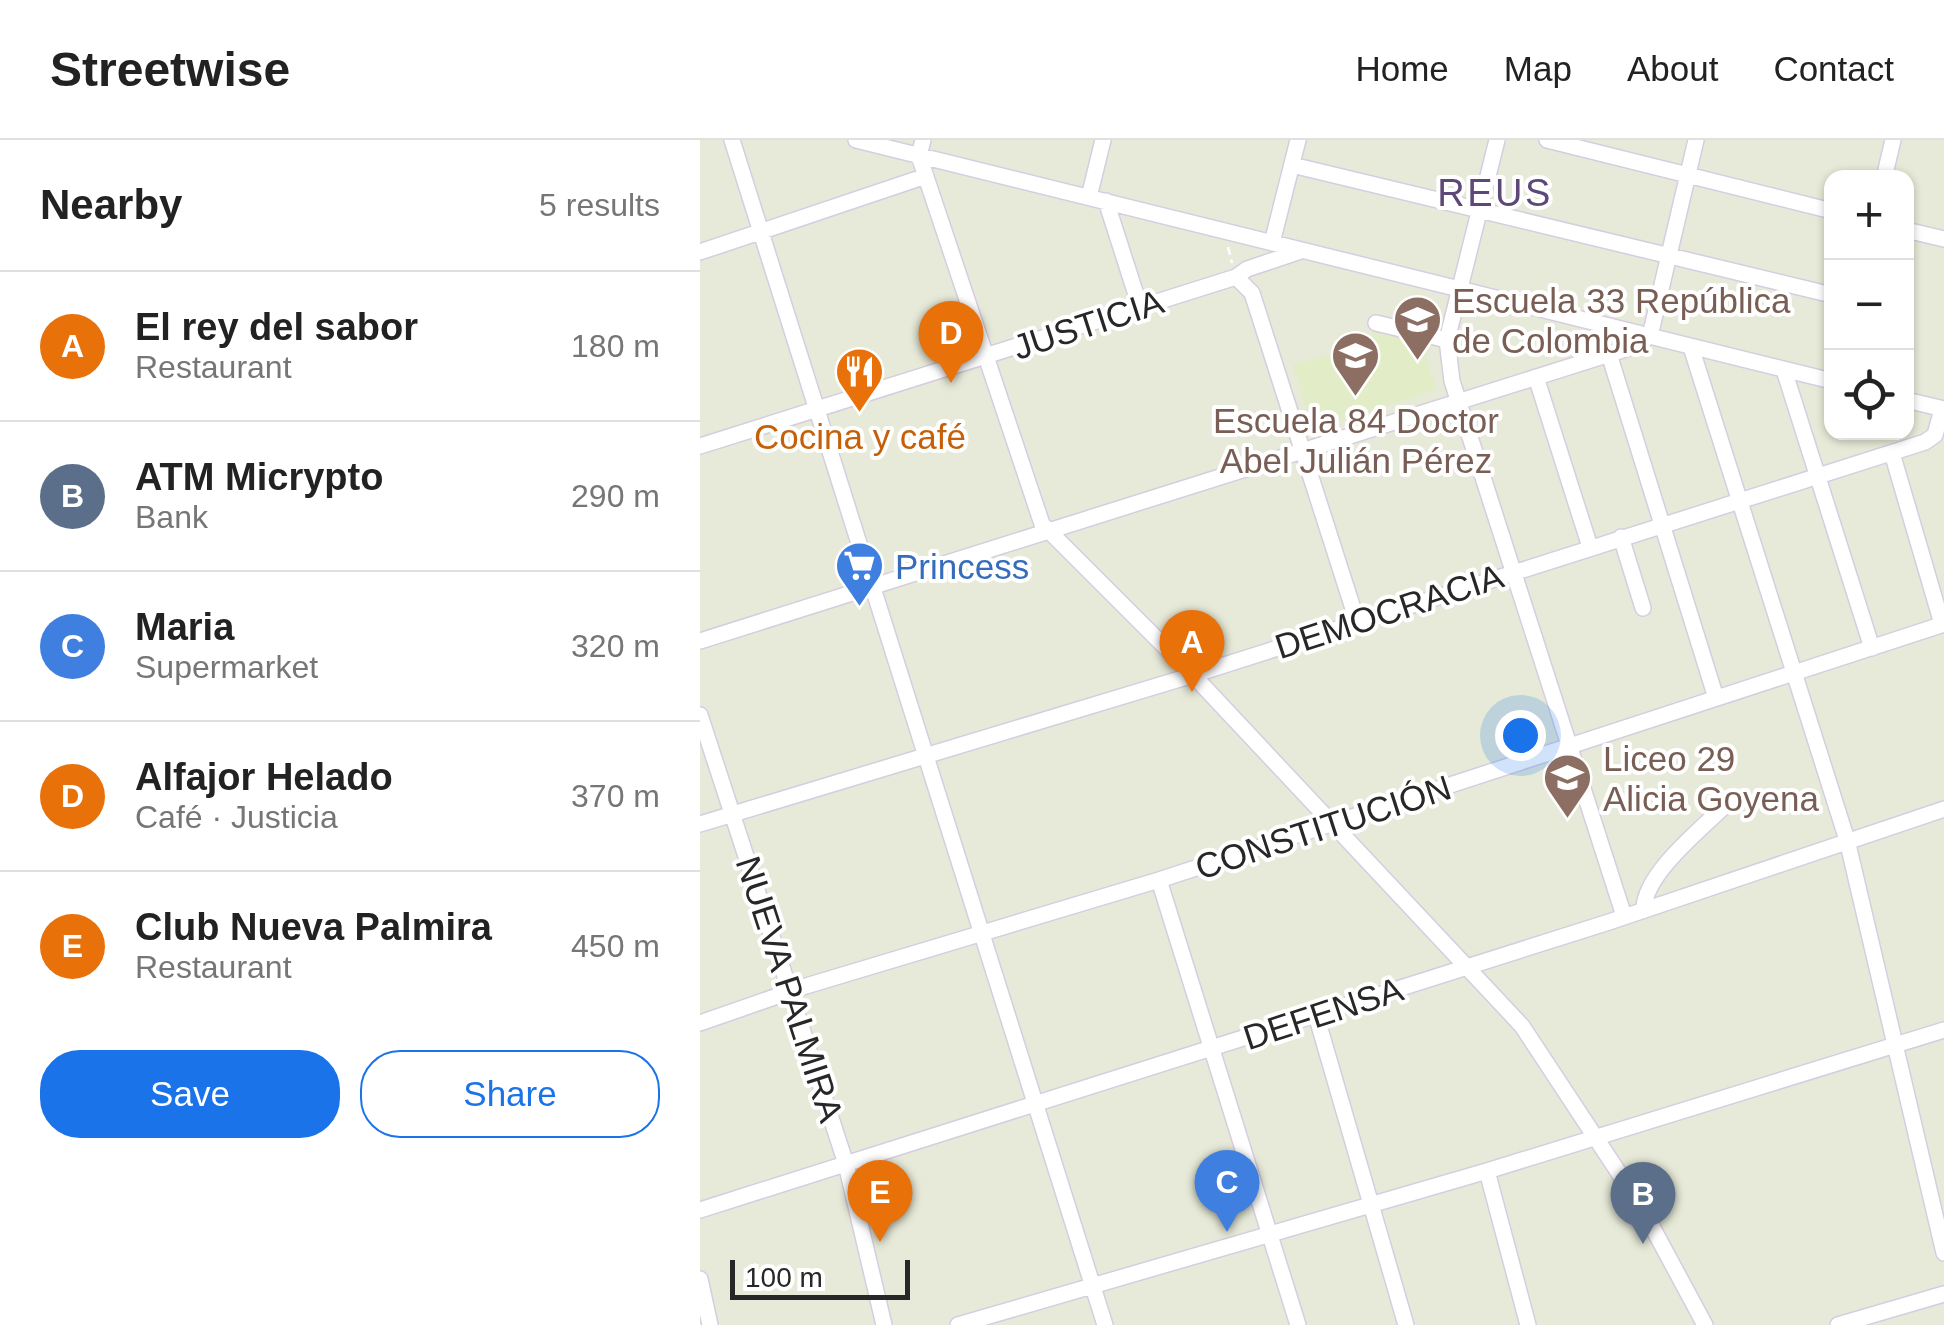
<!DOCTYPE html>
<html lang="en">
<head>
<meta charset="utf-8">
<style>
  body { margin:0; font-family:Arial,sans-serif; background:#f2f2f2; color:#222 }
  .controls { position:absolute; right:30px; top:30px; display:grid; overflow:hidden; border-radius:20px; box-shadow:0 2px 8px #0004 }
  .controls button { width:90px; height:90px; display:grid; place-items:center; padding:0; border:0; border-bottom:2px solid #e0e0e0; background:#fff; color:#222; font:50px sans-serif }
  .scale { position:absolute; left:30px; bottom:25px; width:180px; box-sizing:border-box; padding-left:10px; border:5px solid #272727; border-top:0; font-size:28px; line-height:35px; white-space:nowrap; color:#272727; -webkit-text-stroke:8px #fff; paint-order:stroke }
  .you { position:absolute; left:820px; top:595px; width:35px; height:35px; margin:-25px; border:8px solid #fff; border-radius:50%; background:#1a73e8; box-shadow:0 0 0 15px #1a73e833 }
  .badge { display:grid; place-items:center; width:65px; height:65px; border-radius:50%; background:#1a73e8; color:#fff; font-size:32px; font-weight:700 }
  .pin { position:absolute; translate:-50% -82px; filter:drop-shadow(0 2px 5px #0008) }
  .pin::after { content:''; position:absolute; top:52px; width:35px; height:30px; background:inherit; clip-path:polygon(0 0,100% 0,50% 100%) }
  .list { margin:0; padding:0; list-style:none }
  h2 { display:flex; justify-content:space-between; align-items:center; height:130px; margin:0; padding:0 40px; font-size:42px }
  h2 small { font-size:32px; font-weight:400; color:#767676 }
  .list li { display:grid; grid-template-columns:65px 1fr auto; gap:30px; align-items:center; box-sizing:border-box; height:150px; padding:0 40px; border-top:2px solid #e0e0e0 }
  .list b { display:block; font-size:38px; white-space:nowrap }
  .list p { margin:0; font-size:32px; white-space:nowrap; color:#767676 }
  .list em { font-size:32px; font-style:normal; color:#767676 }
  .actions { display:flex; gap:20px; padding:30px 40px }
  .actions a { flex:1; padding:22px 0; border:2px solid #1a73e8; border-radius:40px; text-align:center; font-size:35px; color:#1a73e8 }
  .actions .main { background:#1a73e8; color:#fff }
  .icon { flex:none; width:55px; height:55px; fill:none; stroke:currentColor; stroke-width:2; stroke-linecap:round; stroke-linejoin:round }
  .map { position:relative; flex:none; width:1244px; height:1185px; overflow:hidden }
  header { display:flex; align-items:center; gap:60px; box-sizing:border-box; height:140px; padding:0 50px; background:#fff; border-bottom:2px solid #e0e0e0 }
  header strong { font-size:48px }
  nav { display:flex; gap:55px; margin-inline-start:auto; font-size:35px }
  main { display:flex }
  aside { flex:1; background:#fff }
  .map>svg:first-child { display:block }
</style>
</head>
<body>
<header>
<strong>Streetwise</strong>
<nav><a>Home</a><a>Map</a><a>About</a><a>Contact</a></nav>
</header>
<main>
<aside>
<h2>Nearby<small>5 results</small></h2>
<ul class="list">
<li><span class="badge" style="background:#e8710a">A</span><div><b>El rey del sabor</b><p>Restaurant</p></div><em>180 m</em></li>
<li><span class="badge" style="background:#5c6f8a">B</span><div><b>ATM Micrypto</b><p>Bank</p></div><em>290 m</em></li>
<li><span class="badge" style="background:#3f7fe0">C</span><div><b>Maria</b><p>Supermarket</p></div><em>320 m</em></li>
<li><span class="badge" style="background:#e8710a">D</span><div><b>Alfajor Helado</b><p>Café · Justicia</p></div><em>370 m</em></li>
<li><span class="badge" style="background:#e8710a">E</span><div><b>Club Nueva Palmira</b><p>Restaurant</p></div><em>450 m</em></li>
</ul>
<div class="actions"><a class="main">Save</a><a>Share</a></div>
</aside>
<div class="map">
<svg width="1244" height="1185" viewBox="0 0 1244 1185">
  <rect width="100%" height="100%" fill="#e7ead8"/>
  <path fill="#e2edc7" d="M 669,181 L 722,201 L 736,250 L 612,289 L 593,225 L 674,201 Z"/>
  <g fill="none" stroke-linecap="round" stroke-linejoin="round">
    <defs>
      <path id="minor" d="M 32,0 L 405,1185
        M 156,0 L 1132,241
        M 223,0 L 219,16 L 342,384 L 493,535 L 822,886 L 942,1068 L 1005,1185
        M 797,0 L 747,200 L 752,241 L 924,776
        M 847,0 L 1132,71
        M 592,25 L 1132,155
        M 1184,38 L 1193,0
        M 389,57 L 403,0
        M 406,61 L 440,167
        M 1206,90 L 1244,99
        M 572,103 L 598,0
        M 0,112 L 226,36
        M 536,137 L 552,153 L 657,481
        M 676,183 L 747,200
        M 991,207 L 1147,700 L 1244,1113
        M 909,214 L 1016,558
        M 1084,230 L 1172,508
        M 836,237 L 890,407
        M 1206,260 L 1244,269
        M 0,306 L 536,137 L 547,129 L 601,111
        M 1192,313 L 1242,484
        M 921,397 L 943,468
        M 0,501 L 935,206 L 950,196 L 996,0
        M 0,575 L 146,1024 L 184,1185
        M 0,684 L 493,535 L 1225,302 L 1235,295 L 1242,269
        M 459,740 L 598,1185
        M 944,769 C 944,733 1005,686 1031,660
        M 616,875 L 706,1185
        M 0,883 L 106,846 L 459,740 L 1244,484
        M 787,1031 L 828,1185
        M 0,1070 L 909,782 L 1244,669
        M 0,1139 L 10,1185
        M 258,1185 L 787,1031 L 1244,890
        M 1138,1185 L 1244,1154"/>
    </defs>
    <use href="#minor" stroke="#d6cde1" stroke-width="18"/>
    <path stroke="#fff" stroke-width="2.5" stroke-dasharray="8 5" stroke-linecap="butt" d="M 528,107 L 532,123"/>
    <use href="#minor" stroke="#fff" stroke-width="15"/>
  </g>
  <defs>
    <symbol id="school-pin" viewBox="-11 -11 22 30"><path d="M0 17L-7.5 6A9.5 9.5 0 1 1 7.5 6Z" fill="#8d6e63" stroke="#fff"/><path d="M0-5L7-2L0 1L-7-2ZM-4 1L0 2.5L4 1V4Q0 6-4 4Z" fill="#fff"/></symbol>
    <symbol id="restaurant-pin" viewBox="-11 -11 22 30"><path d="M0 17L-7.5 6A9.5 9.5 0 1 1 7.5 6Z" fill="#e8710a" stroke="#fff"/><path d="M-5-6h1v4h1v-4h1v4h1v-4h1v5L-1.5 .5V6h-2V.5L-5-1ZM5-6V6H3V1.5H1.5Q1.5-4 5-6Z" fill="#fff"/></symbol>
    <symbol id="supermarket-pin" viewBox="-11 -11 22 30"><path d="M0 17L-7.5 6A9.5 9.5 0 1 1 7.5 6Z" fill="#3f7fe0" stroke="#fff"/><path d="M-6-5.5h2.5l.6 2H6L4.5 2H-2.5L-4.4-4H-6ZM-1.5 3.2a1.3 1.3 0 1 0 .1 0ZM3 3.2a1.3 1.3 0 1 0 .1 0Z" fill="#fff"/></symbol>
  </defs>
  <g fill-rule="evenodd">
    <use href="#school-pin" x="690" y="152" width="55" height="75"/>
    <use href="#school-pin" x="628" y="188" width="55" height="75"/>
    <use href="#restaurant-pin" x="132" y="204" width="55" height="75"/>
    <use href="#supermarket-pin" x="132" y="398" width="55" height="75"/>
    <use href="#school-pin" x="840" y="610" width="55" height="75"/>
  </g>
  <g text-anchor="middle" dominant-baseline="central" stroke-width="8" stroke-linejoin="round" paint-order="stroke">
    <g font-size="35" fill="#785e54" stroke="#fff" text-anchor="start">
      <text x="752" y="160">Escuela 33 República<tspan x="752" dy="40">de Colombia</tspan></text>
      <text x="656" y="280" text-anchor="middle">Escuela 84 Doctor<tspan x="656" dy="40">Abel Julián Pérez</tspan></text>
      <text x="903" y="618">Liceo 29<tspan x="903" dy="40">Alicia Goyena</tspan></text>
    </g>
    <g font-size="35" fill="#272727" stroke="#fff">
      <text transform="translate(388 184) rotate(-18)">JUSTICIA</text>
      <text transform="translate(689 471) rotate(-18)">DEMOCRACIA</text>
      <text transform="translate(623 687) rotate(-18)">CONSTITUCIÓN</text>
      <text transform="translate(90 849) rotate(72)">NUEVA PALMIRA</text>
      <text transform="translate(623 873) rotate(-18)">DEFENSA</text>
    </g>
    <g font-size="35" fill="#c56008" stroke="#fff">
      <text x="160" y="296">Cocina y café</text>
    </g>
    <g font-size="35" fill="#366cbe" stroke="#fff" text-anchor="start">
      <text x="195" y="426">Princess</text>
    </g>
    <g font-size="38" letter-spacing="2.5" fill="#5d4877" stroke="#fff">
      <text x="795" y="53">REUS</text>
    </g>
  </g>
</svg>
<div class="controls">
<button>+</button>
<button>−</button>
<button><svg class="icon" aria-label="locate" viewBox="0 0 24 24"><circle cx="12" cy="12" r="6"/><path d="M12 2v4M12 18v4M2 12h4M18 12h4"/></svg></button>
</div>
<div class="scale">100 m</div>
<div class="you"></div>
<div class="pin badge" style="left:492px;top:552px;background:#e8710a">A</div>
<div class="pin badge" style="left:943px;top:1104px;background:#5c6f8a">B</div>
<div class="pin badge" style="left:527px;top:1092px;background:#3f7fe0">C</div>
<div class="pin badge" style="left:251px;top:243px;background:#e8710a">D</div>
<div class="pin badge" style="left:180px;top:1102px;background:#e8710a">E</div>
</div>
</main>
</body>
</html>
